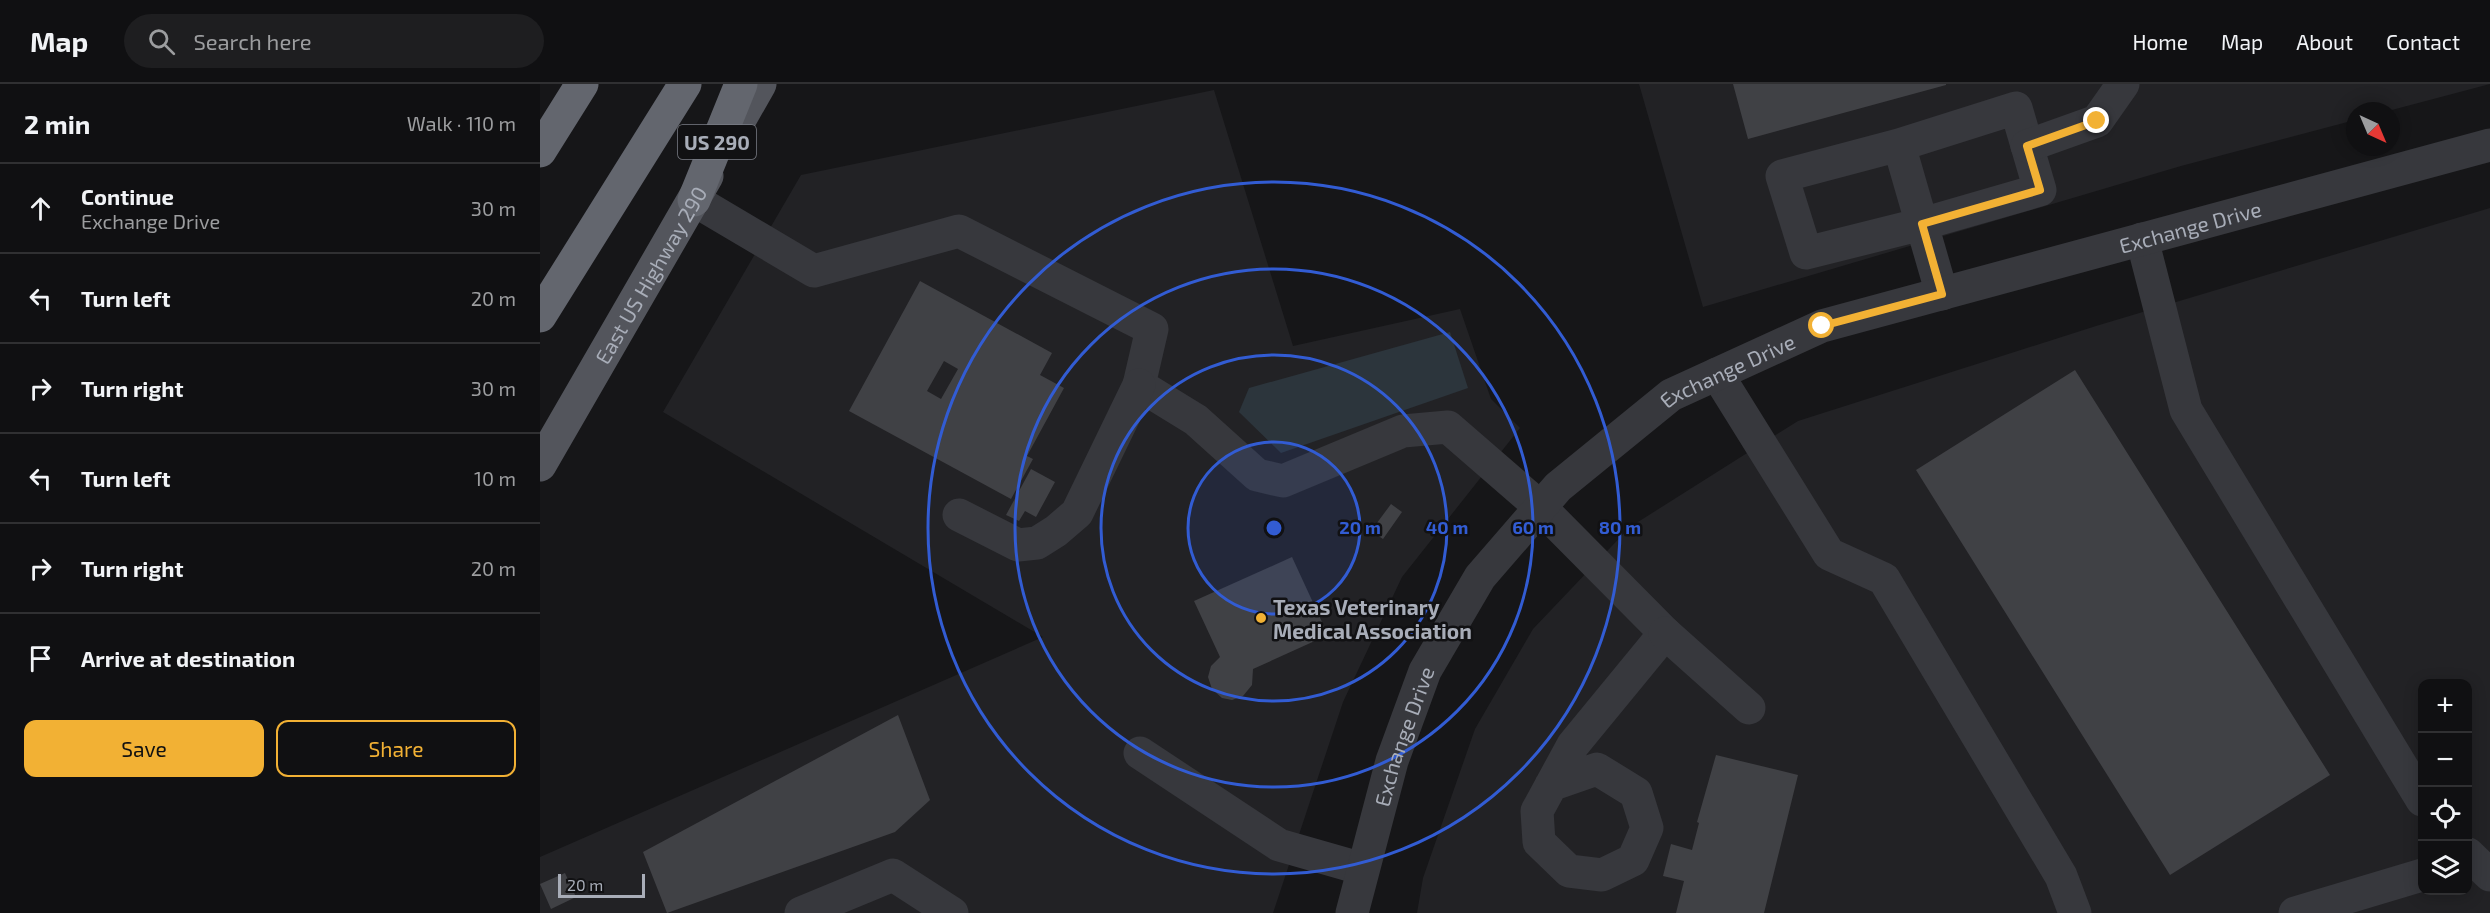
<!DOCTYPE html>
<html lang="en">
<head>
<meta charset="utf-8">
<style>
  body { margin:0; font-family:"Exo 2",sans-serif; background:#1e1e20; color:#f1f3f6 }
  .controls { position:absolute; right:18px; bottom:18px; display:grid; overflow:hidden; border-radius:12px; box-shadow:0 3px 15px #0003 }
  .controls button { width:54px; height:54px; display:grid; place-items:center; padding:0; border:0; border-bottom:2px solid #303032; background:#101012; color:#f1f3f6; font:30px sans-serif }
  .compass { position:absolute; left:1806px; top:18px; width:54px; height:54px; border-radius:50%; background:#101012; box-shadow:0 3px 15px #0003; rotate:136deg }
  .scale { position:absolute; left:18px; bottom:15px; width:87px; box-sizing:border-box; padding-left:6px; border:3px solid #a8adb8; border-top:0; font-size:16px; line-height:21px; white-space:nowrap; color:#a8adb8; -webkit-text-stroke:4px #111113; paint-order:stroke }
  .stop { position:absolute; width:18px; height:18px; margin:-14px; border:4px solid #f2b134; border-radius:50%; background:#fff }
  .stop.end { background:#f2b134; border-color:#fff; box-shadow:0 2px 6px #0008 }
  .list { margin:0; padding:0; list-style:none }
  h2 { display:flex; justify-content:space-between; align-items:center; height:78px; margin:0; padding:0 24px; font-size:26px }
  h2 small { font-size:20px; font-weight:400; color:#9c9d9f }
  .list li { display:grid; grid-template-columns:39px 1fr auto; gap:18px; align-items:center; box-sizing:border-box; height:90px; padding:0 24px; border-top:2px solid #303032 }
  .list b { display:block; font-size:22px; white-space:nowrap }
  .list p { margin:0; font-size:20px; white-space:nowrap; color:#9c9d9f }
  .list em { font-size:20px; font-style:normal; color:#9c9d9f }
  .actions { display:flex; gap:12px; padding:18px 24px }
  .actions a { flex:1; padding:14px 0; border:2px solid #f2b134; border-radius:12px; text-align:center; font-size:21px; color:#f2b134 }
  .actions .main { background:#f2b134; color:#111 }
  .icon { flex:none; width:33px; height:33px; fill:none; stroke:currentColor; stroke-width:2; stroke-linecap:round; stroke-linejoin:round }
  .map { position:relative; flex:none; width:1950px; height:829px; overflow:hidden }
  header { display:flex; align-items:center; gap:36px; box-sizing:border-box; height:84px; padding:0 30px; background:#101012; border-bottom:2px solid #303032 }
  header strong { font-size:28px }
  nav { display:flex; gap:33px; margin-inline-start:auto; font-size:21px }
  .search { width:420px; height:54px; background:#1e1e20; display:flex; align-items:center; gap:15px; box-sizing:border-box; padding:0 21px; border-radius:33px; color:#9c9d9f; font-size:22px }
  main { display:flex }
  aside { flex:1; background:#101012 }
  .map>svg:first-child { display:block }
</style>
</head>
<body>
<header>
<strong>Map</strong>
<div class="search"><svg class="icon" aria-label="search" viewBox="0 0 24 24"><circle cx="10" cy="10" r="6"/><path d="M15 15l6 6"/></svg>Search here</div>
<nav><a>Home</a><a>Map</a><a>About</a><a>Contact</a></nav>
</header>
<main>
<aside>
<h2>2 min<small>Walk · 110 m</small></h2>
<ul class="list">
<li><svg class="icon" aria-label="ahead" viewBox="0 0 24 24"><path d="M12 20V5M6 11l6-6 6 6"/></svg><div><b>Continue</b><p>Exchange Drive</p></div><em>30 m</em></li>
<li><svg class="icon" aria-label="left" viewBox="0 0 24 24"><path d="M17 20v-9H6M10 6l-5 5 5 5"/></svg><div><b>Turn left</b></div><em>20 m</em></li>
<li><svg class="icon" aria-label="right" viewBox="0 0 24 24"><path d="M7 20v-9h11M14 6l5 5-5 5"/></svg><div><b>Turn right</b></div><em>30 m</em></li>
<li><svg class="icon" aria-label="left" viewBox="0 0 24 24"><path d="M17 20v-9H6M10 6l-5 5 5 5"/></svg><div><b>Turn left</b></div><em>10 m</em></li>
<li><svg class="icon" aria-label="right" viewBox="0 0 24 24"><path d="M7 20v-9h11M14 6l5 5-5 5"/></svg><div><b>Turn right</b></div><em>20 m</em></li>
<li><svg class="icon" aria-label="arrive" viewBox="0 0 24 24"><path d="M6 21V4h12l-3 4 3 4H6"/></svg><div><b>Arrive at destination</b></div></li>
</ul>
<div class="actions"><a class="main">Save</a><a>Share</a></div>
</aside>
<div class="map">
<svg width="1950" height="829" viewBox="0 0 1950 829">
  <rect width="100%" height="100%" fill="#161618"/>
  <path fill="#222225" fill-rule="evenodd" d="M 1099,0 L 1950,0 L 1848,27 L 1815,27 L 1815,36 L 1641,82 L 1163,223 Z
    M 674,6 L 753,262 L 920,225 L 951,315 L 980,344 L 862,493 L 803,618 L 733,829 L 0,829 L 0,773 L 503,553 L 123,328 L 261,91 Z
    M 1950,124 L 1950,829 L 877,829 L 883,794 L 935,645 L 993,545 L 1090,443 L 1258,337 L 1556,242 ZM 1882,600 L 1928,600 L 1928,806 L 1882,806 Z"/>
  <path fill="#2c353c" d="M 910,248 L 928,304 L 741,369 L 699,328 L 709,304 Z"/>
  <path fill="#404145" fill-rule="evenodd" d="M 1193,0 L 1406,0 L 1406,1 L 1208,55 Z
    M 380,197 L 512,269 L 500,291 L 524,304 L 487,372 L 493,375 L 471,415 L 309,327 ZM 404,277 L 418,285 L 401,315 L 387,307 Z
    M 1535,286 L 1790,691 L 1630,791 L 1376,386 Z
    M 491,385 L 515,398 L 496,433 L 485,427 L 479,437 L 466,431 Z
    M 851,420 L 862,428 L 843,455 L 831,447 Z
    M 752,473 L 788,551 L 713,585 L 712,601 L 703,612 L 692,616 L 682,614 L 672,605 L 668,593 L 671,582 L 680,573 L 654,517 Z
    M 358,631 L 390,716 L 355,748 L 127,829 L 103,768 Z
    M 1176,671 L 1258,691 L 1224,829 L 1136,829 L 1144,797 L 1123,792 L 1131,760 L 1152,766 L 1159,739 L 1157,738 Z
    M 25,789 L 36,813 L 11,825 L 0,800 Z"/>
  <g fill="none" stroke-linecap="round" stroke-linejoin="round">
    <g stroke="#37383d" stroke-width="33">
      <path d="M 1359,61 L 1242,92 L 1266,169 L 1382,140 L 1500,106 L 1476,24 L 1359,61 L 1402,210"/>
      <path d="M 1487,62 L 1557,37 L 1583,0"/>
      <path d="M 154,116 L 274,187 L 419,147 L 612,245 L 599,301 L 656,336 L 717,391 L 743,397 L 863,347 L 908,343 L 999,422 L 1125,549 L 1033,661 L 997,727 L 999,758 L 1029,787 L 1062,791 L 1093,776 L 1107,744 L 1096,709 L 1057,685 L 1011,701"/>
      <path d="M 1602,155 L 1646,326 L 1882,716"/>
      <path d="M 1177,290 L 1289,470 L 1344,495 L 1521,792 L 1535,829"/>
      <path d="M 419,431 L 478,461 L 497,459 L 516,447 L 537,429 L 599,301"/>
      <path d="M 1125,549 L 1209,624"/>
      <path d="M 600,669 L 739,761 L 823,785"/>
      <path d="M 1928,770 L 1950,791"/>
      <path d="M 261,829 L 353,791 L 412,829"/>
      <path id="s1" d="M 812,829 L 852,677 L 885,587 L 940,493 L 1018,403 L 1131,311 L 1282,242 L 1950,61"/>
      <path d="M 1755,829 L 1882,791"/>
    </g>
    <g stroke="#53555c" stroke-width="33">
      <path d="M 195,44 L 220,0"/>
      <path id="s2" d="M 0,381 L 167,92"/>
    </g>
    <path stroke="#63666e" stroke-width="33" d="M 0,67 L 42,0
      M 154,116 L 201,0
      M 0,232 L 145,0"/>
  </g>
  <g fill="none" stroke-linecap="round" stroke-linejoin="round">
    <path stroke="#f2b134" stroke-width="8" d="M 1282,242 L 1402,210 L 1382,140 L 1500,106 L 1487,62 L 1557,37"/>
  </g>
  <circle cx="734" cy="444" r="86" fill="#325cd3" fill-opacity=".12"/>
  <g fill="none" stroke="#325cd3" stroke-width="3">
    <circle cx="734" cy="444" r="86"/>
    <circle cx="734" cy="444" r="173"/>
    <circle cx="734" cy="444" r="259"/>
    <circle cx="734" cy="444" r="346"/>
  </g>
  <circle fill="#f2b134" stroke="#111113" stroke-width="2" cx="721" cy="534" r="6"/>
  <g text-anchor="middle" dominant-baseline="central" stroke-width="5" stroke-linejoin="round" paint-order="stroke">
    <rect fill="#111113" stroke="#7b7e86" stroke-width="1.5" x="138" y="41" width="78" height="34" rx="4.5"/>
    <g font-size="20" font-weight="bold" fill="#a8adb8">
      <text x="177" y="58">US 290</text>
    </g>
    <g font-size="21" fill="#a8adb8" stroke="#111113">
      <text stroke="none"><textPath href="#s1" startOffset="1174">Exchange Drive</textPath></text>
      <text stroke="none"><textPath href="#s2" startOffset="220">East US Highway 290</textPath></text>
      <text stroke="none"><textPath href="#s1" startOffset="688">Exchange Drive</textPath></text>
      <text stroke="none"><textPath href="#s1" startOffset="184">Exchange Drive</textPath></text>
    </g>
    <g font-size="21" font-weight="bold" fill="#a8adb8" stroke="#111113" text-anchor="start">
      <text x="733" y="522">Texas Veterinary<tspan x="733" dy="24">Medical Association</tspan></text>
    </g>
  </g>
  <circle cx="734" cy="444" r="9" fill="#325cd3" stroke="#111113" stroke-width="3"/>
  <g font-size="18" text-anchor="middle" font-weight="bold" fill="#325cd3" stroke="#111113" stroke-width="5" stroke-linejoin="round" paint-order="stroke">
    <text x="820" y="450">20 m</text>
    <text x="907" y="450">40 m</text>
    <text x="993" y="450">60 m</text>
    <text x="1080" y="450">80 m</text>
  </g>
</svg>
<div class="controls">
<button>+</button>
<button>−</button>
<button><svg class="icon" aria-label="locate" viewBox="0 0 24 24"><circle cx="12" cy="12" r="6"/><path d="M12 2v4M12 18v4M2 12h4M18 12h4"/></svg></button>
<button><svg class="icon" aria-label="layers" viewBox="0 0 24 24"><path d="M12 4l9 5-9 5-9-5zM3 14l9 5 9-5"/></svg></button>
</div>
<svg class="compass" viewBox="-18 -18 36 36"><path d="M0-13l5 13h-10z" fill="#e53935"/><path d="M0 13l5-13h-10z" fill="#9c9d9f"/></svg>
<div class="scale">20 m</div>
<div class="stop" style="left:1282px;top:242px"></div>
<div class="stop end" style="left:1557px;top:37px"></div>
</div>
</main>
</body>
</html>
